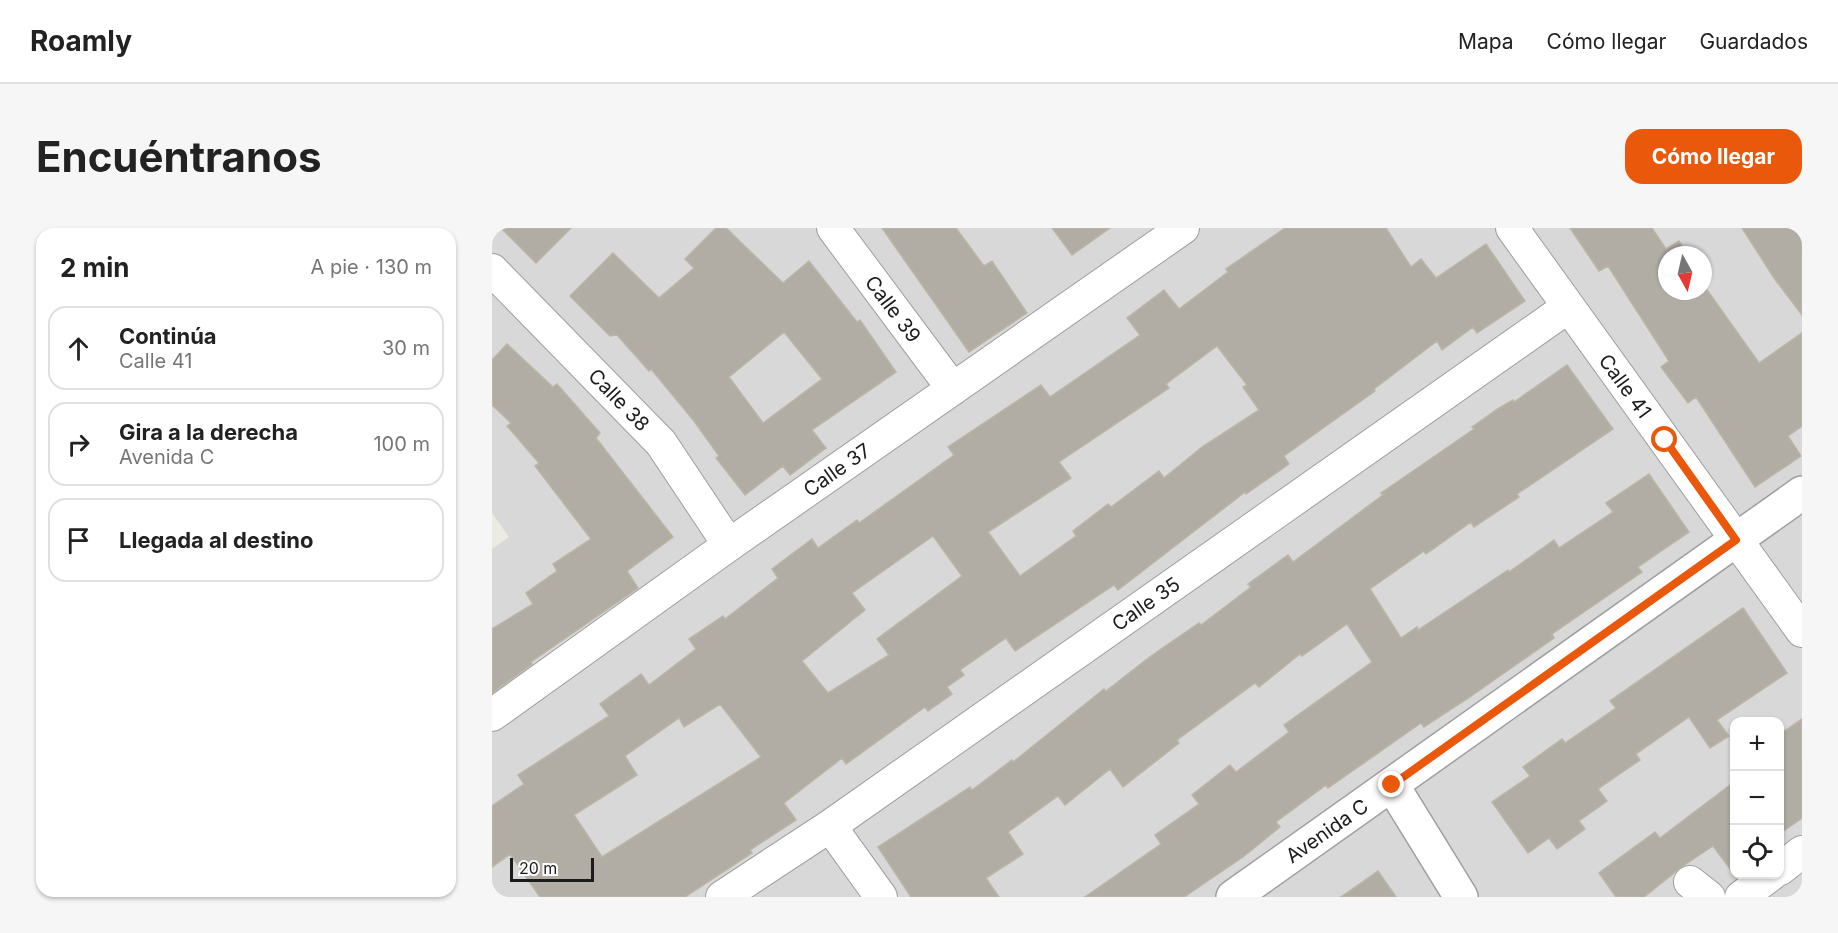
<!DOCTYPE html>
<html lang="es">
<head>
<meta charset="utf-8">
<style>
  body { margin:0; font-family:Inter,sans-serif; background:#f6f6f6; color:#222 }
  .controls { position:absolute; right:18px; bottom:18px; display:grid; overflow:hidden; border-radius:12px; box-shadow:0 2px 4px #0004 }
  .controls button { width:54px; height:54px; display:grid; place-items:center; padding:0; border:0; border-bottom:2px solid #e0e0e0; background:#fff; color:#222; font:30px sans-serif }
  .compass { position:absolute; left:1166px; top:18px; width:54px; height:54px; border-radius:50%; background:#fff; box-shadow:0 2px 4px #0004; rotate:172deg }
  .scale { position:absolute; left:18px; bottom:15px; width:84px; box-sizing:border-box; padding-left:6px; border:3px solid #1b1b1b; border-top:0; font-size:16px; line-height:21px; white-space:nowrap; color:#1b1b1b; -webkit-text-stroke:4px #fff; paint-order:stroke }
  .stop { position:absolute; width:18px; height:18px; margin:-14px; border:4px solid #ea580c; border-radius:50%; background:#fff }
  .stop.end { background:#ea580c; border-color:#fff; box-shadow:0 2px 6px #0008 }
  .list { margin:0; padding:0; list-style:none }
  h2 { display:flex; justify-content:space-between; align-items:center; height:78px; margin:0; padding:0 24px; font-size:26px }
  h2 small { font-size:20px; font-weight:400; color:#767676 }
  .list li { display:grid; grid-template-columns:39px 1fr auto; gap:18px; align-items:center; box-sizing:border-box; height:84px; margin:0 12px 12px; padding:0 12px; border:2px solid #e0e0e0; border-radius:18px }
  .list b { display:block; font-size:22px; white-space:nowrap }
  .list p { margin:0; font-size:20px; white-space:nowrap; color:#767676 }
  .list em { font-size:20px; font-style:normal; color:#767676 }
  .icon { flex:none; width:33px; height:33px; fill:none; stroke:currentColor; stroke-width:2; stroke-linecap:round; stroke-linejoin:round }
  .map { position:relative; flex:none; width:1310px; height:669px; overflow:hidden; border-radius:18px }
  header { display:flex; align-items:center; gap:36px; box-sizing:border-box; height:84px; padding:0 30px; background:#fff; border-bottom:2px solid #e0e0e0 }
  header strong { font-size:28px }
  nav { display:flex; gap:33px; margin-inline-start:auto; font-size:21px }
  .intro { display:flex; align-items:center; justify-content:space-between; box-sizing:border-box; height:144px; padding:0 36px }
  h1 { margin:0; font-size:42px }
  .button { padding:15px 27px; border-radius:18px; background:#ea580c; color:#fff; font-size:21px; font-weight:700 }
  main { display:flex; gap:36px; padding:0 36px }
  aside { flex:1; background:#fff; border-radius:18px; box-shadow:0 2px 4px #0004 }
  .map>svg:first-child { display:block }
</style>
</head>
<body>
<header>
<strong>Roamly</strong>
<nav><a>Mapa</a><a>Cómo llegar</a><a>Guardados</a></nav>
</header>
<div class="intro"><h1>Encuéntranos</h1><a class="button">Cómo llegar</a></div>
<main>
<aside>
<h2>2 min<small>A pie · 130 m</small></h2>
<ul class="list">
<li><svg class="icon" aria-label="ahead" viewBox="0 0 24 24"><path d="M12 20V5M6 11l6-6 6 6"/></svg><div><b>Continúa</b><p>Calle 41</p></div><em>30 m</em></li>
<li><svg class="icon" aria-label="right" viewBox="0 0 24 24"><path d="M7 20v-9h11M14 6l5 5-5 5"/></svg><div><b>Gira a la derecha</b><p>Avenida C</p></div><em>100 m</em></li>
<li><svg class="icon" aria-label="arrive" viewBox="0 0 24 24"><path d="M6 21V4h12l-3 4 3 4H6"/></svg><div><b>Llegada al destino</b></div></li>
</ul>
</aside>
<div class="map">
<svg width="1310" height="669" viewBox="0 0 1310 669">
  <rect width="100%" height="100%" fill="#ecebe1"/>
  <path fill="#d9d8d8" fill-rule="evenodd" d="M 0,0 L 1310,0 L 1310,669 L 0,669 L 0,321 L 17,309 L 0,285 ZM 1175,27 L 1211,27 L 1211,63 L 1175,63 ZM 1242,494 L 1288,494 L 1288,646 L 1242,646 Z"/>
  <path fill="#b1ada4" stroke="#bcb5a5" stroke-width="1.5" fill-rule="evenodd" d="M 9,0 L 79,0 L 44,35 Z
    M 224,0 L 234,0 L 291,55 L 317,33 L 365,94 L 368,92 L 404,144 L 320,202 L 334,220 L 298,247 L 291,238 L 253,267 L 224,230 L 227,228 L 202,193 L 159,141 L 157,143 L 125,107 L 118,108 L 78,68 L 121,25 L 167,70 L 202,40 L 193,31 ZM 292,104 L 330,151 L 271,195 L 237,149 Z
    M 390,0 L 464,0 L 492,38 L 500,33 L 535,85 L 477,124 Z
    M 560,0 L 618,0 L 580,27 Z
    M 793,0 L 894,0 L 919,39 L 929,31 L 944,50 L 994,16 L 1033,73 L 985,105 L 981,99 L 950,122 L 945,113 L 882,161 L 883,163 L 792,228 L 797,236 L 754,266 L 753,264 L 626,362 L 622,357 L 523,423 L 514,410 L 468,442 L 472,447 L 455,459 L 460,466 L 436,483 L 433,479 L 354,536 L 350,530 L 292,575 L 304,592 L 258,622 L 260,625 L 193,669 L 48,669 L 18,626 L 0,639 L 0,578 L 32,556 L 26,547 L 117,488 L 108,476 L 149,446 L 157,457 L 204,421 L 197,411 L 231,388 L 233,391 L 286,350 L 280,341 L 320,311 L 326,320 L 365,292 L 367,295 L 462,227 L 456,219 L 549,157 L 558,169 L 648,107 L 635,90 L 672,62 L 687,81 L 736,44 L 734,41 ZM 725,118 L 755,157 L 751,159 L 767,182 L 710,219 L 672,250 L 667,243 L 619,279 L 616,276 L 581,303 L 584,308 L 528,348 L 496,304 L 579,250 L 567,234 L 677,160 L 674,156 ZM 441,308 L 470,348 L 385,411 L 397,427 L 336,465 L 310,433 L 373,382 L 360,365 ZM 228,476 L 269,529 L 110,629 L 82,587 L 145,547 L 133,528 L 187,490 L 192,499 Z
    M 1078,0 L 1160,0 L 1174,21 L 1187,13 L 1196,27 L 1175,27 L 1175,63 L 1211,63 L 1211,56 L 1267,135 L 1310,105 L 1310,198 L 1296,208 L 1309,228 L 1263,259 L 1204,169 L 1196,175 L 1169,139 L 1177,133 L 1116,38 L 1107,43 Z
    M 1250,0 L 1310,0 L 1310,87 L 1282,50 Z
    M 15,116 L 61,159 L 65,156 L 108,205 L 104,210 L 181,309 L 135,343 L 146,360 L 39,434 L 40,436 L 0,465 L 0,401 L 41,376 L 34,365 L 65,343 L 61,336 L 99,311 L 43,238 L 47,235 L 15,198 L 19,195 L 0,177 L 0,132 Z
    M 1075,137 L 1121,201 L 1025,266 L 1027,269 L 982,299 L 979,294 L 934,326 L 932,323 L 878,361 L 909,410 L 925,399 L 926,402 L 1016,342 L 1017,344 L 1062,312 L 1067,320 L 1121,284 L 1114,275 L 1157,246 L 1197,304 L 1146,339 L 1150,344 L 1060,406 L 1062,410 L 978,469 L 932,499 L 929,495 L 836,560 L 834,557 L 784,594 L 788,599 L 751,629 L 692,669 L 593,669 L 669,616 L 663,607 L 707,576 L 700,567 L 738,537 L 744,544 L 797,504 L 792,497 L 880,434 L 855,396 L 810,428 L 808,426 L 767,459 L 763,455 L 685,512 L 687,515 L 631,559 L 618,541 L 573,577 L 566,568 L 516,604 L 531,626 L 494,650 L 507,669 L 419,669 L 386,619 L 478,559 L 480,562 L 520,532 L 521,534 L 612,461 L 614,463 L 659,428 L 707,395 L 709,397 L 759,359 L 756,356 L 796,327 L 801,334 L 891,267 L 889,265 L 982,201 L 980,199 L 1007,180 L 1021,172 L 1022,174 Z
    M 1251,380 L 1295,445 L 1225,492 L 1237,508 L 1218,520 L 1197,489 L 1144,526 L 1148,532 L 1106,561 L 1115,573 L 1087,593 L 1093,601 L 1065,621 L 1057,610 L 1036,625 L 1000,574 L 1038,548 L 1031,539 L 1070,511 L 1073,515 L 1124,480 L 1118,473 Z
    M 1310,491 L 1310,590 L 1287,606 L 1287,507 Z
    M 1242,554 L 1242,646 L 1221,618 L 1191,638 L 1152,669 L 1124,669 L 1107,645 L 1163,604 L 1168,610 Z
    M 886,643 L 904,669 L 849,669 Z"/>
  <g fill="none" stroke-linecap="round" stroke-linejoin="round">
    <defs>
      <path id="minor" d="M 341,0 L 461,161
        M 1020,0 L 1310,403
        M 0,42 L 169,215 L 237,317
        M 0,487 L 237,317 L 691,0
        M 338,598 L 389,669
        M 1288,641 L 1310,624
        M 1198,654 L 1217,669
        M 230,669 L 338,598 L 1076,79
        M 1249,669 L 1280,646"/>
      <path id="tertiary" d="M 900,557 L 969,669
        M 741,669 L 1310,265"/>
    </defs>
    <use href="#minor" stroke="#9f9f9f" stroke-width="34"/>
    <use href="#tertiary" stroke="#9f9f9f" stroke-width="36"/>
    <use href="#minor" stroke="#fff" stroke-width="32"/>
    <use href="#tertiary" stroke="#fff" stroke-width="33"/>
  </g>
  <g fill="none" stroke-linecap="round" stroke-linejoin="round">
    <path stroke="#ea580c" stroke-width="8" d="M 900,557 L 1244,312 L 1173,212"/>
  </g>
  <g text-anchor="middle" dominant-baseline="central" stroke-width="5" stroke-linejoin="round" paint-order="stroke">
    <g font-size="20" fill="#1b1b1b" stroke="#fff">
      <text transform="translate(401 81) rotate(53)">Calle 39</text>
      <text transform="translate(1133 158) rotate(54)">Calle 41</text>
      <text transform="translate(127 172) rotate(46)">Calle 38</text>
      <text transform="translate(345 242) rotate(-35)">Calle 37</text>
      <text transform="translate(654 376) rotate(-35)">Calle 35</text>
      <text transform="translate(835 603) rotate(-35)">Avenida C</text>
    </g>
  </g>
</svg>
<div class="controls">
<button>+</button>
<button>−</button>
<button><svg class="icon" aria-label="locate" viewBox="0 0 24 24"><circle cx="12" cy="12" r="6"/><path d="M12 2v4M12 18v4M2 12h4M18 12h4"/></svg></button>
</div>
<svg class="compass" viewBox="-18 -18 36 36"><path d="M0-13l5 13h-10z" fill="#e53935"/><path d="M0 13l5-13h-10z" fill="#767676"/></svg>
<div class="scale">20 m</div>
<div class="stop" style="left:1173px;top:212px"></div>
<div class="stop end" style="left:900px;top:557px"></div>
</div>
</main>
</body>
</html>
